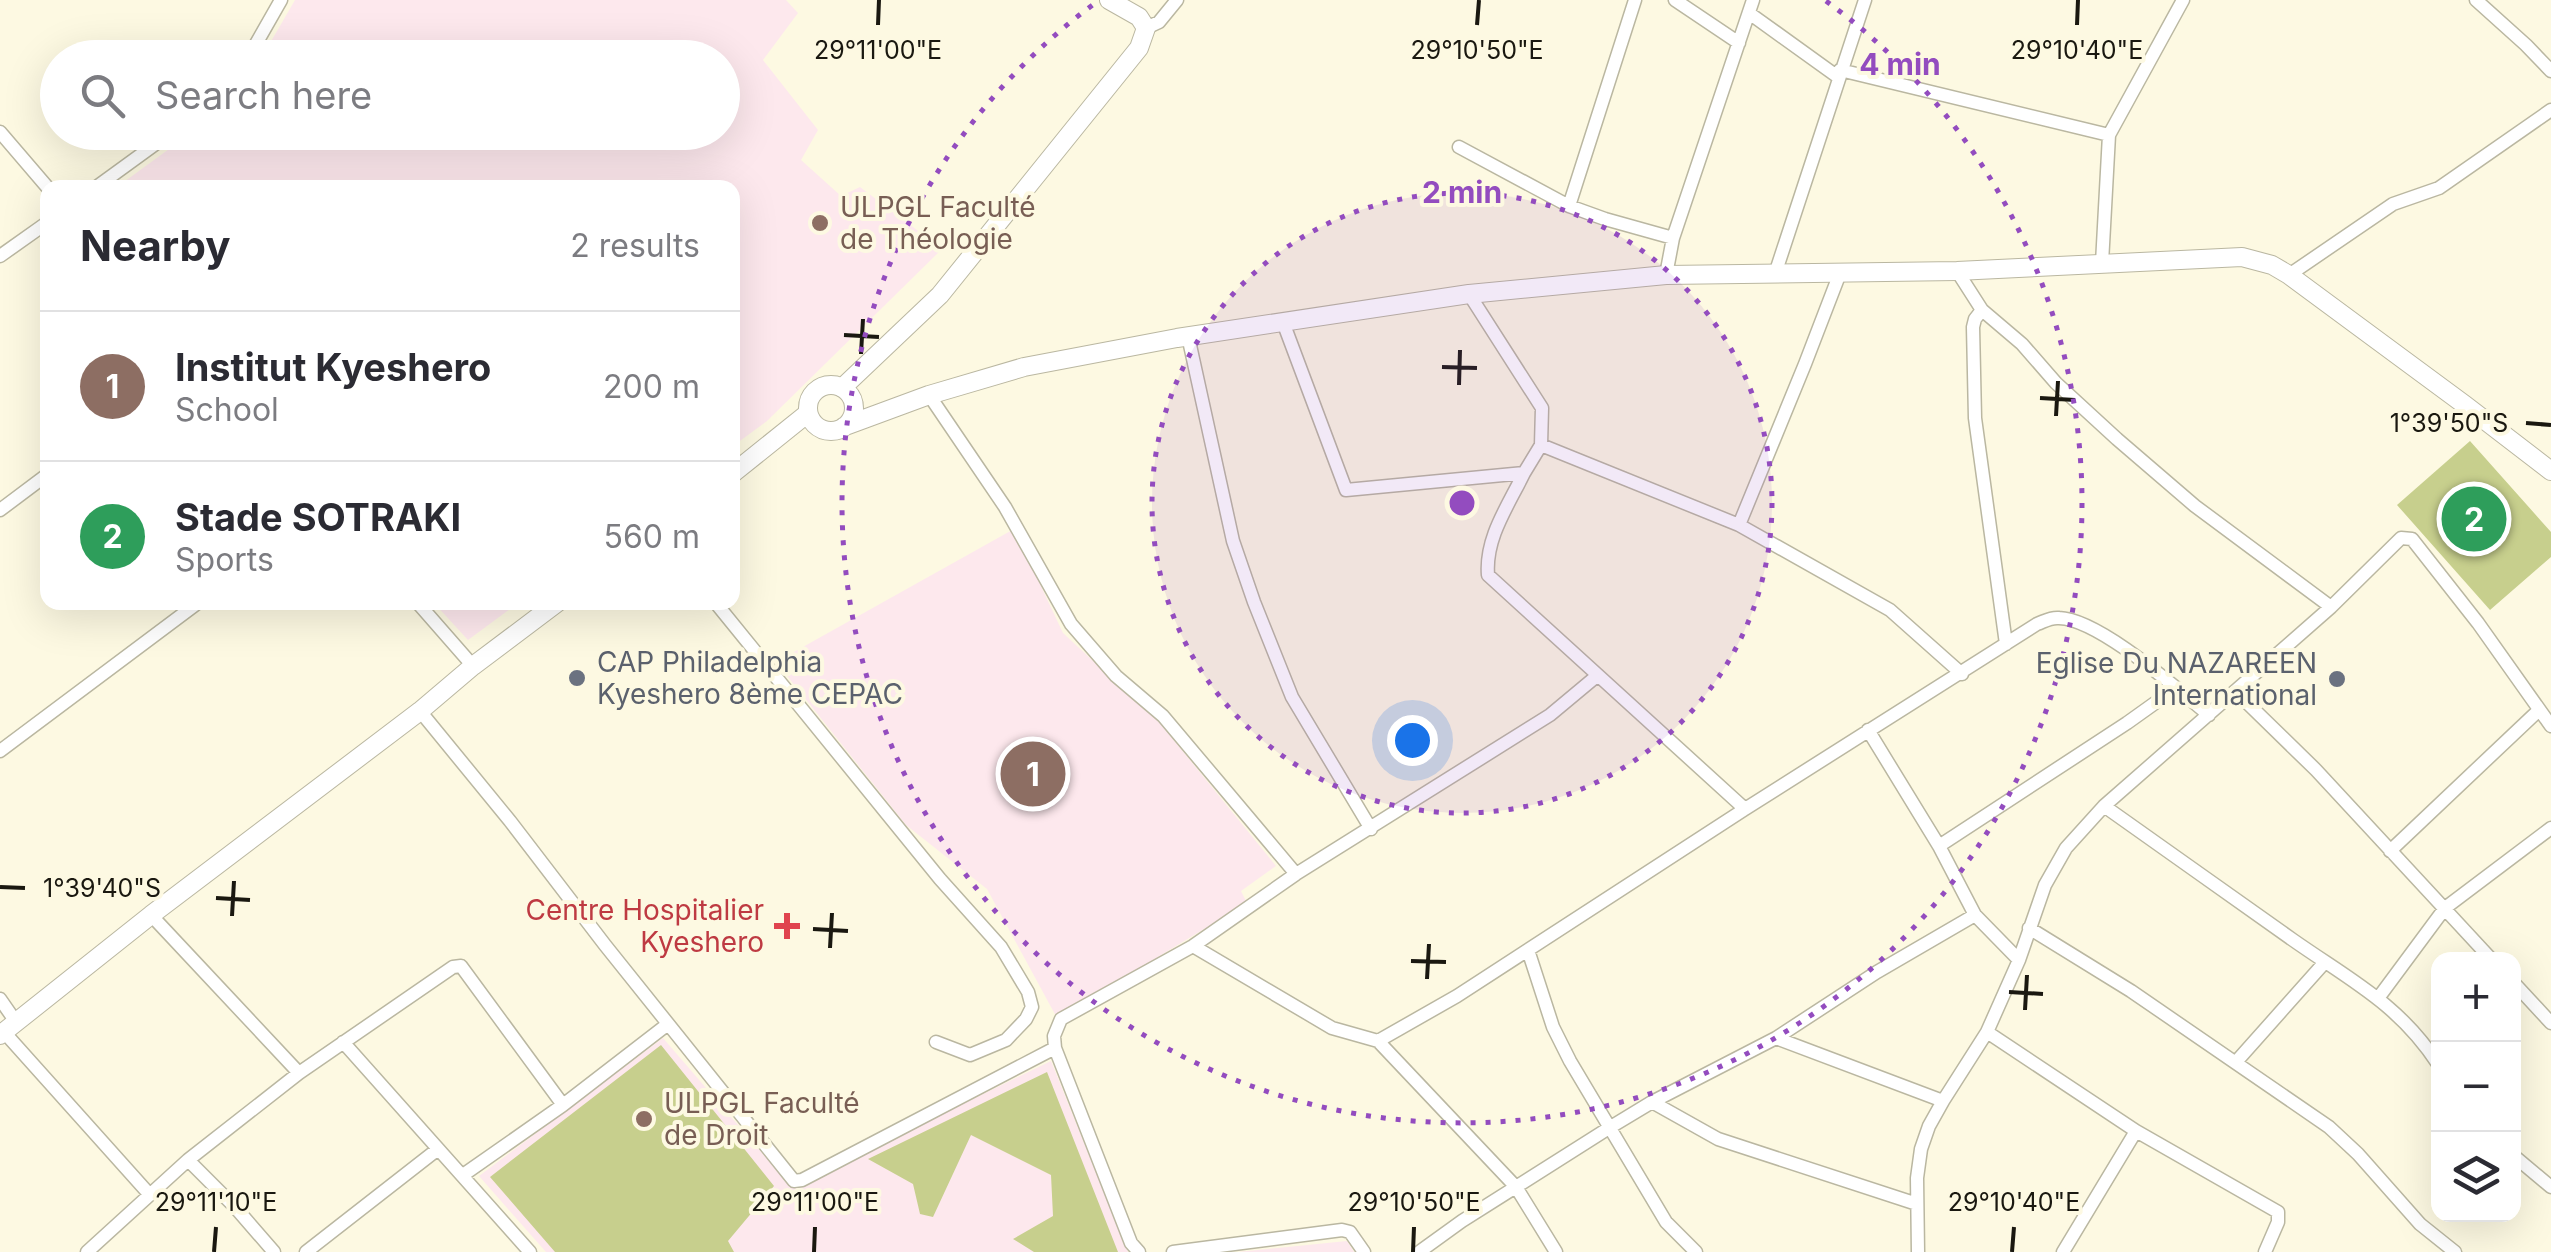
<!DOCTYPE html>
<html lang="en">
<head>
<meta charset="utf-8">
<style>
  body { margin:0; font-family:Inter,sans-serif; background:#f7f7f7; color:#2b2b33 }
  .controls { position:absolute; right:30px; bottom:30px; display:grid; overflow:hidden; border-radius:20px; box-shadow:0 10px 40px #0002 }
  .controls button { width:90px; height:90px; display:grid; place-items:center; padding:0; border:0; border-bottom:2px solid #e1e1e2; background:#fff; color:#2b2b33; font:50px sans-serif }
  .you { position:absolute; left:1412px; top:740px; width:35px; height:35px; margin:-25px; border:8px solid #fff; border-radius:50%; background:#1a73e8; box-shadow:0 0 0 15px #1a73e833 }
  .badge { display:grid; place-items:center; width:65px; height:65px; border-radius:50%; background:#db2777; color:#fff; font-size:32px; font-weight:700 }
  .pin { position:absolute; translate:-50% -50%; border:5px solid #fff; box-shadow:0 2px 10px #0006 }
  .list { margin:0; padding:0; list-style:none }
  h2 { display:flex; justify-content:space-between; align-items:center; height:130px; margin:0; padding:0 40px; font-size:42px }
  h2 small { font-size:32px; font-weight:400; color:#7c7c81 }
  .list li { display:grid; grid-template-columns:65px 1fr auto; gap:30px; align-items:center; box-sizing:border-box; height:150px; padding:0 40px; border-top:2px solid #e1e1e2 }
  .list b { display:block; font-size:38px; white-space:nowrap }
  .list p { margin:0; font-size:32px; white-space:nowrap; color:#7c7c81 }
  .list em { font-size:32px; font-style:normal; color:#7c7c81 }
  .icon { flex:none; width:55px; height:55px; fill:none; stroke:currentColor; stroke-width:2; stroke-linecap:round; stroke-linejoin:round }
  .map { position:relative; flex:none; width:2551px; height:1252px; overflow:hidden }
  .search { position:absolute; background:#fff; box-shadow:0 10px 40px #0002; left:40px; top:40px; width:700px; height:110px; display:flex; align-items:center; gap:25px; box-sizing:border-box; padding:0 35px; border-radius:55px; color:#7c7c81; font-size:38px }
  .panel { position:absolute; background:#fff; box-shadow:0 10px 40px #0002; left:40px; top:180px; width:700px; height:430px; border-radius:20px }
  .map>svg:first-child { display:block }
</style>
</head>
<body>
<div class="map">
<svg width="2551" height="1252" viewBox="0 0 2551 1252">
  <rect width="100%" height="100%" fill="#fdf9e2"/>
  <path fill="#fde8ed" d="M 295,0 L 786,0 L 798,13 L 763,60 L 818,130 L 801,160 L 841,196 L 860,187 L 942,249 L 767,421 L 733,446 L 732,188 L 117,187 L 191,133 L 722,132 L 722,58 L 262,57 Z
    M 1014,529 L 1063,633 L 1159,722 L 1276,866 L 1241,891 L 1247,903 L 1057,1018 L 987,889 L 906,825 L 776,662 Z
    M 434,603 L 518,603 L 468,640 Z
    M 663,1038 L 787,1182 L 797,1185 L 1051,1061 L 1128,1252 L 546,1252 L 479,1176 Z
    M 1347,1241 L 1354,1252 L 1238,1252 Z"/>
  <path fill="#c7cf8d" d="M 2470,441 L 2551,532 L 2551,557 L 2490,610 L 2397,505 Z
    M 661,1045 L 774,1186 L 728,1241 L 734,1252 L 555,1252 L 490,1177 Z
    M 1047,1072 L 1118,1252 L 1034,1252 L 1013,1239 L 1053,1216 L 1051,1175 L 971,1135 L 933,1217 L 920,1214 L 913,1184 L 868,1159 Z"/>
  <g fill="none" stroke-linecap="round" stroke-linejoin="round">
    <defs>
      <path id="street" d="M 1675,0 L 1739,43
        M 2476,0 L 2526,45 L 2551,71
        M 1749,13 L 1838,77
        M 1146,28 L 1159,22 L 1177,0
        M 248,58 L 281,0
        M 1840,70 L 2109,135
        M 0,132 L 48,188
        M 1459,147 L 1569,206 L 1605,219 L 1673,238
        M 95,188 L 172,132
        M 1569,206 L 1635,0
        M 0,256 L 48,222
        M 2102,263 L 2109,135 L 2183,0
        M 1957,271 L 1982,310 L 2022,344 L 2056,383 L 2117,439 L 2195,506 L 2331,607
        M 1775,274 L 1865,0
        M 1666,275 L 1673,238 L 1753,0
        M 2289,275 L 2393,204 L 2439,188 L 2551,110
        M 1982,310 L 1975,319 L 1973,327 L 1975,418 L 2006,644
        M 1283,322 L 1346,490 L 1524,473 L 1541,445 L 1542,408 L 1469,294
        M 1188,336 L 1233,541 L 1254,602 L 1292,697 L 1371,829
        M 929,395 L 1005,507 L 1071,624 L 1116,676 L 1163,716 L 1296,874
        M 1541,445 L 1739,525 L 1890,610 L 1962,674
        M 1524,473 C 1508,506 1485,538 1488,575 L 1745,809
        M 0,510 L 48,474
        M 1739,525 L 1805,364 L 1840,273
        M 417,602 L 473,666
        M 715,602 L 940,879 L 1001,947 L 1028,992 L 1032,1007 L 1026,1019 L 1006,1040 L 970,1055 L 936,1042
        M 2236,692 L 2316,770 L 2492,960
        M 420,711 L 510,821 L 605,945 L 794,1181 L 802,1180 L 1055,1048 L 1054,1036 L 1061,1019 L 1193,946 L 1296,874 L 1550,715 L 1598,675
        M 1868,730 L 1939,846 L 1975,915 L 2019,960
        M 0,751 L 199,602
        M 2104,806 C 2167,851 2230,895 2293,940 C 2350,980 2399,1004 2438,1064
        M 1939,846 L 2127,723 L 2176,688
        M 2390,851 L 2539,710
        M 151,915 L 299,1073
        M 2029,928 L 2131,991 L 2329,1127 L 2358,1154 L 2420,1224 L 2455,1252
        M 1193,946 L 1332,1028 L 1378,1041 L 1516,1187 L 1556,1252
        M 1528,950 L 1553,1027 L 1570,1061 L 1666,1222 L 1696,1252
        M 2514,983 L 2551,1023
        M 2379,997 L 2445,908 L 2551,828
        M 0,999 L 16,1022
        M 4,1032 L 150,1195
        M 1987,1032 L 2136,1131 L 2278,1212 L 2278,1222 L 2265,1252
        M 1776,1038 L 1943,1101
        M 1378,1041 L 1457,996 L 1745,809 L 2037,624 C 2045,621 2051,617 2059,618 C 2099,619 2177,689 2209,715
        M 343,1042 L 530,1252
        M 1055,1048 L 1131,1243 L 1139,1252
        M 2236,1062 L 2325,962
        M 1652,1102 L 1718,1139 L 1917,1204
        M 2514,1156 L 2551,1187
        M 188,1160 L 235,1207 L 274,1252
        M 463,1175 L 563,1105 L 668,1024
        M 87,1252 L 188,1160 L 299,1073 L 453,967 L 461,966 L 563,1105
        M 306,1252 L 438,1149
        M 1173,1252 L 1342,1230 L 1350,1232 L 1364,1252
        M 1419,1252 L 1462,1221 L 1609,1128 L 1652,1102 L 1776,1038 L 1877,972 L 1975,915
        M 1918,1252 L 1917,1178 L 1921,1149 L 1929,1126 L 1943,1101 L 1987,1032 L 2019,960 L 2045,885 L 2066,848 L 2104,806 L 2331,607 L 2401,538 L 2412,539 L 2478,623 L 2551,726
        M 2063,1252 L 2136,1131"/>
      <path id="secondary" d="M808 408a23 23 0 1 1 46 0a23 23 0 1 1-46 0Z
        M 842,388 L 940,295 L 1139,48 L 1146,28 L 1139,17 L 1109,0
        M 845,426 L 929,395 L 1024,367 L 1177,338 L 1469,294 L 1666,275 L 1957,271 L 2242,257 L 2272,265 L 2289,275 L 2465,405 L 2551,471
        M 732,474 L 808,413
        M 0,1035 L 151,915 L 420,711 L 473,666 L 558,602"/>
    </defs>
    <use href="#street" stroke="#bab7a1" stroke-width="15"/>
    <use href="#secondary" stroke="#bab7a1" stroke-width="20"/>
    <use href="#street" stroke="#fff" stroke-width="12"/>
    <use href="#secondary" stroke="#fff" stroke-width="18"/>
  </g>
  <path fill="none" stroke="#1a1810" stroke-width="4" d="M 878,25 L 879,0M 1477,25 L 1479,0M 2077,25 L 2078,0M 844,335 L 879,337M 861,354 L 863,319M 1442,367 L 1477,368M 1459,385 L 1460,350M 2040,398 L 2075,400M 2056,416 L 2058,381M 2526,423 L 2551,425M 0,887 L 25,888M 216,898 L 250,900M 232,916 L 234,881M 813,929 L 848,931M 830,948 L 832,913M 1411,961 L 1446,962M 1427,979 L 1429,944M 2009,992 L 2043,994M 2025,1010 L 2027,975M 214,1252 L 216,1227M 814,1252 L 815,1227M 1413,1252 L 1414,1227M 2012,1252 L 2014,1227"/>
  <circle cx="1462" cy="503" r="310" fill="#934cbf" fill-opacity=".12"/>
  <g fill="none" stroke="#934cbf" stroke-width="5" stroke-dasharray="5 10">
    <circle cx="1462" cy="503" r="310"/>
    <path d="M1826 1A620 620 0 1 1 1098 1"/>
  </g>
  <g fill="#8d6e63" stroke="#fdf9e2" stroke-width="4">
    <circle cx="820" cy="223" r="10"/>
    <circle cx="644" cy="1119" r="10"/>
  </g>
  <g fill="#6b7280" stroke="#fdf9e2" stroke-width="4">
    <circle cx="577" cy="678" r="10"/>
    <circle cx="2337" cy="679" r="10"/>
  </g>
  <path fill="#e0444e" stroke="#fdf9e2" stroke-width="4" d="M782 911h10v10h10v10h-10v10h-10v-10h-10v-10h10z"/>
  <g text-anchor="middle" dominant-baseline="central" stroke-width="8" stroke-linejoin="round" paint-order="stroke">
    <g font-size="28" fill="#785e54" stroke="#fdf9e2" text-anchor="start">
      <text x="840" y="207">ULPGL Faculté<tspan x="840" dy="32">de Théologie</tspan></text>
      <text x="664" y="1103">ULPGL Faculté<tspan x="664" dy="32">de Droit</tspan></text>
    </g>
    <g font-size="28" fill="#5b616d" stroke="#fdf9e2" text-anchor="start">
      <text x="597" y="662">CAP Philadelphia<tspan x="597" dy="32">Kyeshero 8ème CEPAC</tspan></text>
      <text x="2317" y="663" text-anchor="end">Eglise Du NAZAREEN<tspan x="2317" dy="32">International</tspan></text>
    </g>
    <g font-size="28" fill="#be3a42" stroke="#fdf9e2" text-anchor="end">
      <text x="764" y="910">Centre Hospitalier<tspan x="764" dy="32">Kyeshero</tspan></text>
    </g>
  </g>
  <g font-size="25" text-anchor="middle" fill="#1a1810" stroke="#fdf9e2" stroke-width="8" stroke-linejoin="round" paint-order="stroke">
    <text x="878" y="59">29°11'00"E</text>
    <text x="1477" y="59">29°10'50"E</text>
    <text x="2077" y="59">29°10'40"E</text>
    <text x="2449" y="432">1°39'50"S</text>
    <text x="102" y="897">1°39'40"S</text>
    <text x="216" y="1211">29°11'10"E</text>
    <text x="815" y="1211">29°11'00"E</text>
    <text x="1414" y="1211">29°10'50"E</text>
    <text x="2014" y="1211">29°10'40"E</text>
  </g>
  <circle cx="1462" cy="503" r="15" fill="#934cbf" stroke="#fdf9e2" stroke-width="5"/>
  <g font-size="30" text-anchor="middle" font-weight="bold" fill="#934cbf" stroke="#fdf9e2" stroke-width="8" stroke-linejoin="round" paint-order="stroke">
    <text x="1900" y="75">4 min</text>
    <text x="1462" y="203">2 min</text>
  </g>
</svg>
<div class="controls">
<button>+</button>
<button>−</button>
<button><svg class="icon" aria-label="layers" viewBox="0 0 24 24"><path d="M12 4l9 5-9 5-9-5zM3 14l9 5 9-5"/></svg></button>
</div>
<div class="you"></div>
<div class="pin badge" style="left:1033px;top:774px;background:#8d6e63">1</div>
<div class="pin badge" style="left:2474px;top:519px;background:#2e9e5b">2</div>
<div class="search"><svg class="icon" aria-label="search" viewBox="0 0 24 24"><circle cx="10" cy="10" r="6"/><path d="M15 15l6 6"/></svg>Search here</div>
<section class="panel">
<h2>Nearby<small>2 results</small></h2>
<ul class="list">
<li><span class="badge" style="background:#8d6e63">1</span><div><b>Institut Kyeshero</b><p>School</p></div><em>200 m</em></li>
<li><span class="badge" style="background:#2e9e5b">2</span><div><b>Stade SOTRAKI</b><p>Sports</p></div><em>560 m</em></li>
</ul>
</section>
</div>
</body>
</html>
